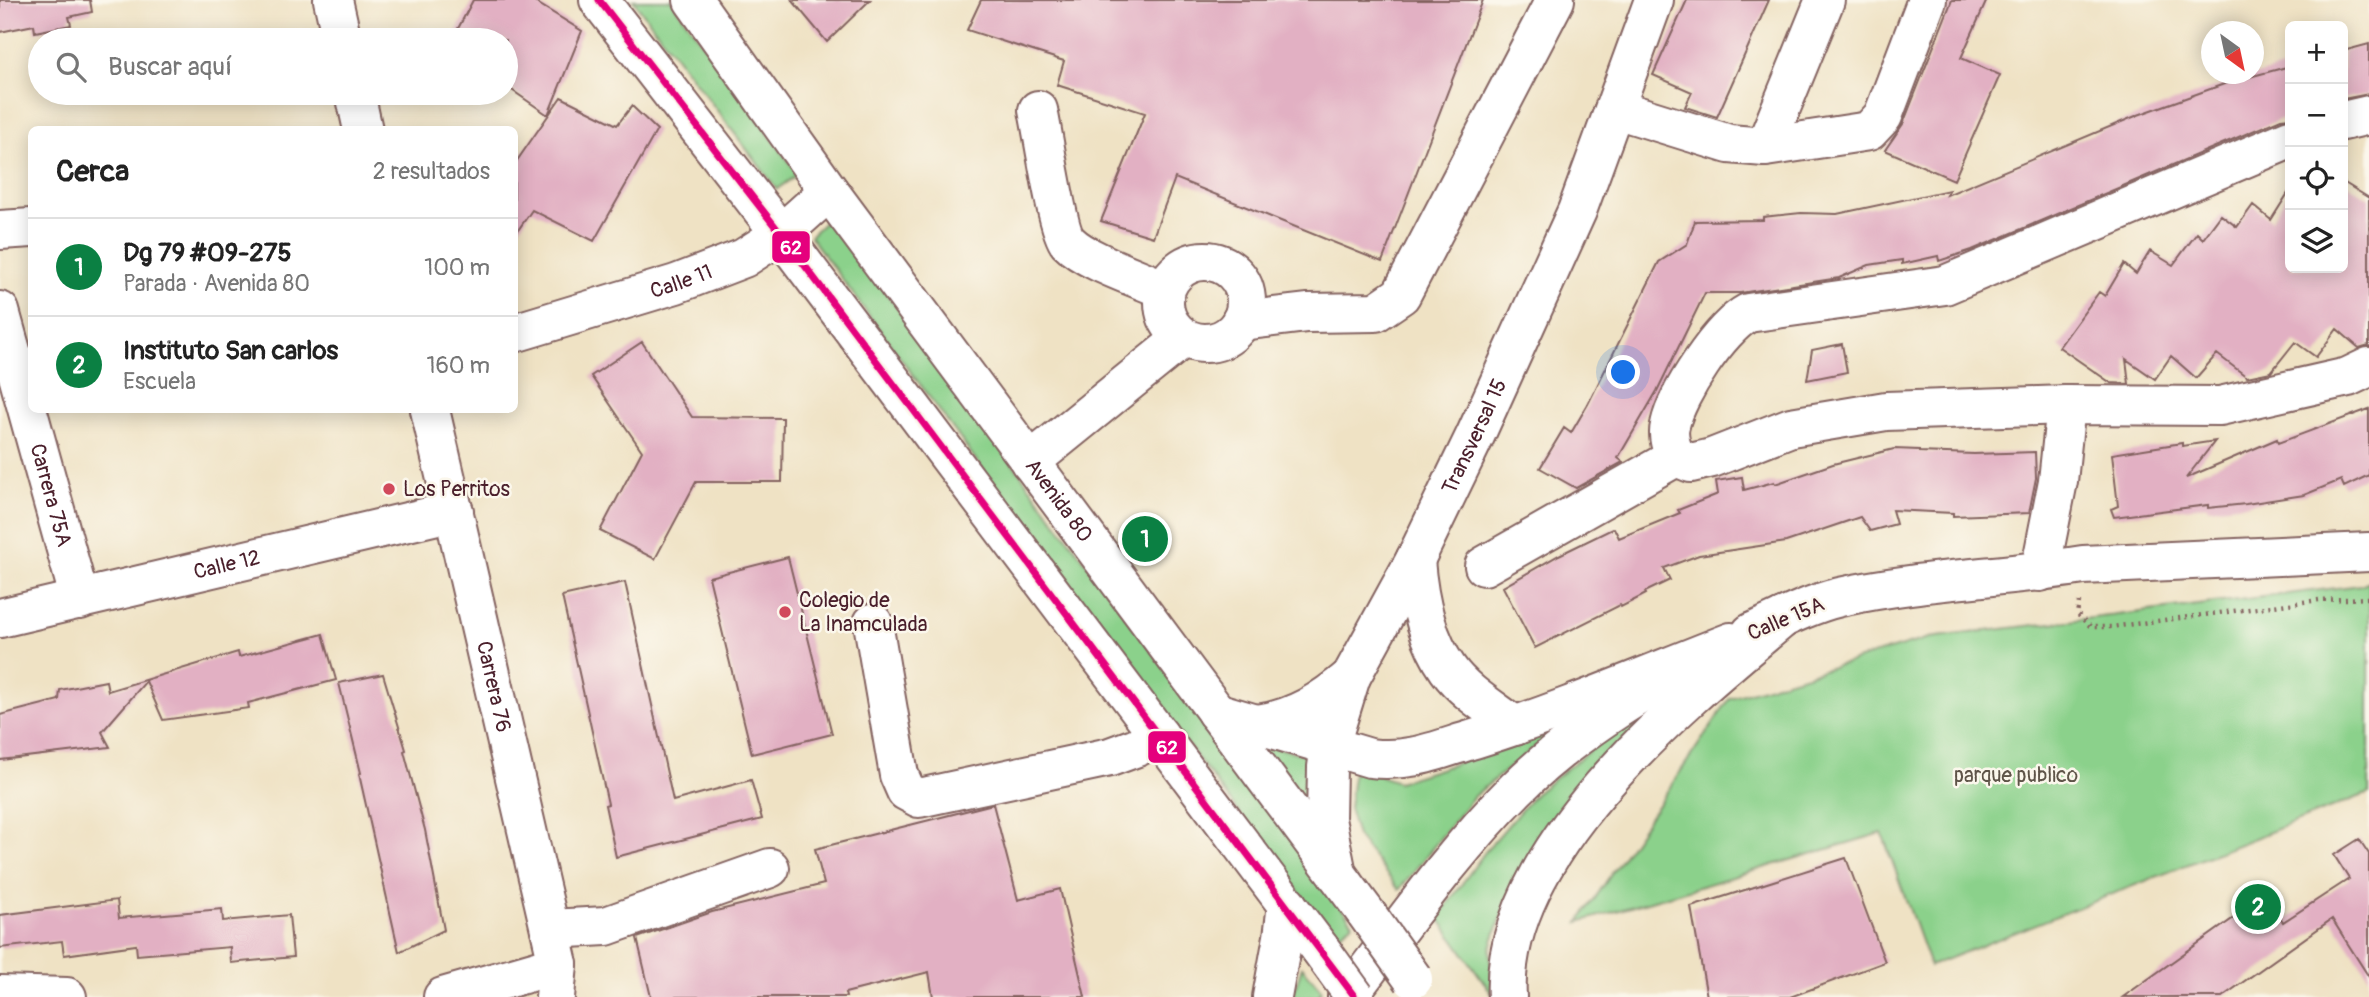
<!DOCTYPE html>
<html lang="es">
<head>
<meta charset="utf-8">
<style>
  body { margin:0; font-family:Pangolin,sans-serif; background:#f6f6f6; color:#222 }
  .controls { position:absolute; right:21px; top:21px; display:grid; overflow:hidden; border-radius:10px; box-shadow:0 4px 18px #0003 }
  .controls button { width:63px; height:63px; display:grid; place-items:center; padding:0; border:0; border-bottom:2px solid #e0e0e0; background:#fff; color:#222; font:35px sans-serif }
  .compass { position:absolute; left:2201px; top:21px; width:63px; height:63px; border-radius:50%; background:#fff; box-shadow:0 4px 18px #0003; rotate:147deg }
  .you { position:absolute; left:1624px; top:373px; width:24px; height:24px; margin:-18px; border:5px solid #fff; border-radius:50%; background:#1a73e8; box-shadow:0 0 0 10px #1a73e833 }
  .badge { display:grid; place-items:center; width:46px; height:46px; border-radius:50%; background:#0b8043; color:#fff; font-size:23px; font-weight:700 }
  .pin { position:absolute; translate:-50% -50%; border:4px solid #fff; box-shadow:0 2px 7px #0006 }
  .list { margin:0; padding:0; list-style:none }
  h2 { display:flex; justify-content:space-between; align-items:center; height:91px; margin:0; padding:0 28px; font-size:30px }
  h2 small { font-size:23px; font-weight:400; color:#767676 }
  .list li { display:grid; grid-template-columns:46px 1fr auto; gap:21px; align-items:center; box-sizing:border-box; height:98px; padding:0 28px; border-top:2px solid #e0e0e0 }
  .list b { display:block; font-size:26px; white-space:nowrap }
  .list p { margin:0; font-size:23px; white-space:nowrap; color:#767676 }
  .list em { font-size:23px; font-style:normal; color:#767676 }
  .icon { flex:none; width:38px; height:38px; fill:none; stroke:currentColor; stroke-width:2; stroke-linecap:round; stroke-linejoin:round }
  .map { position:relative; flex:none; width:2369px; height:997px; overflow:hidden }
  .search { position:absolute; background:#fff; box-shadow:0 4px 18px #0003; left:28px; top:28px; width:490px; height:77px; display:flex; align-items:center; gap:18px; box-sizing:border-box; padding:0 24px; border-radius:38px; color:#767676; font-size:26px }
  .panel { position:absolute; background:#fff; box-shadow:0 4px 18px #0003; left:28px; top:126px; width:490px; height:287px; border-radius:10px }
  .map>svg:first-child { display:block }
</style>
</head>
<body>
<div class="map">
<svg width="2369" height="997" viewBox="0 0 2369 997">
  <rect width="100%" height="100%" fill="#fbf7ec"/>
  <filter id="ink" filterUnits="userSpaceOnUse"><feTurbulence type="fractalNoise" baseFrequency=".0143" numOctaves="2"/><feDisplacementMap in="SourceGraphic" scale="14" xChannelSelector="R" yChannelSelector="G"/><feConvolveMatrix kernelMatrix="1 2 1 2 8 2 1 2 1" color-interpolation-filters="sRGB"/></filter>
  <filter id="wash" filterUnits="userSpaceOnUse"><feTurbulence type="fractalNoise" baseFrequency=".00686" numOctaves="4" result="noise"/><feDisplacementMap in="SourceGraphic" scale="28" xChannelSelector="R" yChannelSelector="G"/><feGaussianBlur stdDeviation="1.57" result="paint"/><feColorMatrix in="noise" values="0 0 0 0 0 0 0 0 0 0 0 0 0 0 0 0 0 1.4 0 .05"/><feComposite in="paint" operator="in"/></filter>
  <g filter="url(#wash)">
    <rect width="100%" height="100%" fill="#efe2c4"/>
    <path fill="#8bd18b" stroke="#6a785b" stroke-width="2" d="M 633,0 L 671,0 L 798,174 L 777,189 Z
      M 830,217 L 1353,923 L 1334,938 L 1162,711 L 810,236 Z
      M 2369,581 L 2369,793 L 1930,966 L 1882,833 L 1579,922 L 1730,698 L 1929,638 L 2361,585 Z
      M 1678,694 L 1546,835 L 1506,903 L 1490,950 L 1493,995 L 1438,917 L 1485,852 L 1535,794 L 1604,739 Z
      M 1581,710 L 1474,796 L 1399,890 L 1357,836 L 1349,808 L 1354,767 L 1398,782 L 1452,765 Z
      M 1260,744 L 1311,756 L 1316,823 Z
      M 1302,967 L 1322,990 L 1317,997 L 1292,997 Z"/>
    <g id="blocks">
      <path fill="#e2b0c3" d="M 0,0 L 90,0 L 92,12 L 69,17 L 71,25 L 35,32 L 34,25 L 0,32 Z
        M 473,0 L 532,0 L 582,31 L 548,115 L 506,86 L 506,40 L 452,40 Z
        M 792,0 L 870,0 L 827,42 Z
        M 981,0 L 1483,0 L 1382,262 L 1175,178 L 1153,237 L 1101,221 L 1145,113 L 1057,85 L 1064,61 L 967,30 Z
        M 1687,0 L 1769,0 L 1717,117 L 1685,107 L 1692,92 L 1653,75 Z
        M 1952,0 L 1987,0 L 1961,58 L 2000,75 L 1954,180 L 1885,150 L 1903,124 Z
        M 2369,44 L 2369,94 L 2343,99 L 2343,51 Z
        M 2290,66 L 2290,118 L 2281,119 L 1972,250 L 1939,261 L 1938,256 L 1902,264 L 1902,260 L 1869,265 L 1839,278 L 1740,293 L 1705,293 L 1657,391 L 1618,458 L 1623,462 L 1576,488 L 1540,468 L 1564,428 L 1571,433 L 1588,404 L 1659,262 L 1687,244 L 1695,221 L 1763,220 L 1763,217 L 1801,213 L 1837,214 L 1949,190 L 1947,195 L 2138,115 L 2227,83 Z
        M 561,97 L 617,125 L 632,106 L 657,130 L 594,241 L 532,210 L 514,236 L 514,165 Z
        M 2343,182 L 2369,198 L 2369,345 L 2359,348 L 2337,329 L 2316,357 L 2295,342 L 2271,372 L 2247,377 L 2217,354 L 2196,378 L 2171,356 L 2155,379 L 2126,359 L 2129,384 L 2111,383 L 2059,347 L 2099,292 L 2105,296 L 2124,264 L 2136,274 L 2150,251 L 2173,265 L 2197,233 L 2203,239 L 2221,215 L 2237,227 L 2253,205 L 2271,220 L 2290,190 L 2290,268 L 2343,268 Z
        M 642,342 L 692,417 L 783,418 L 782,482 L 696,482 L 655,559 L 600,531 L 642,451 L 591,376 Z
        M 1842,344 L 1847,372 L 1807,380 L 1812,350 Z
        M 2369,409 L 2369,475 L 2344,487 L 2341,480 L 2304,495 L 2246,504 L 2208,508 L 2208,505 L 2114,517 L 2111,509 L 2118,506 L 2112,454 L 2182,443 L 2182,446 L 2215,441 L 2186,478 L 2277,439 L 2278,443 Z
        M 1894,449 L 1919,450 L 1919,452 L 1974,454 L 2035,452 L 2036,478 L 2029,513 L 1953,516 L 1953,513 L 1892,510 L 1896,524 L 1870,531 L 1860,517 L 1786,542 L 1699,555 L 1664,568 L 1670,580 L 1645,592 L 1646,594 L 1621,607 L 1620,605 L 1535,648 L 1503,587 L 1559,555 L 1614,528 L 1619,538 L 1680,513 L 1678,510 L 1718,494 L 1716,481 L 1742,477 L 1744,490 L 1774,482 L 1775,484 L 1833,464 Z
        M 788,557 L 832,734 L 752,754 L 709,577 Z
        M 625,582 L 673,801 L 751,780 L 762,819 L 616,857 L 605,805 L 608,804 L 562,596 Z
        M 323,634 L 336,680 L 248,703 L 249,708 L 163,720 L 146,681 L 102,732 L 110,747 L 0,760 L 0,715 L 59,700 L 60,690 L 106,681 L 108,691 L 238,652 L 239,657 Z
        M 383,674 L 406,750 L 404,751 L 425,830 L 444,930 L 399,952 L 359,774 L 361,773 L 339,683 Z
        M 993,804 L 1018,900 L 1060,889 L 1085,997 L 933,997 L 929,972 L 845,993 L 846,997 L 651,997 L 637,938 L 712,912 L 824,884 L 815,849 Z
        M 2359,839 L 2369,854 L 2369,977 L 2332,919 L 2222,997 L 2123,997 L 2266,895 L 2283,922 L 2349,879 L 2334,855 Z
        M 1846,858 L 1885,962 L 1790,997 L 1707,997 L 1691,907 Z
        M 117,900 L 119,918 L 222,909 L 223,921 L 289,915 L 293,957 L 231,963 L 230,947 L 137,955 L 136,945 L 64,955 L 62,941 L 0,948 L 0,915 Z"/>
    </g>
  </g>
  <g filter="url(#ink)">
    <use href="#blocks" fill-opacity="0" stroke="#846361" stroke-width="2"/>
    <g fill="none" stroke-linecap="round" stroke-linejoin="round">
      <defs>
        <g id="minor">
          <path d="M 1616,109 L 1729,144 L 1765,147 L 1869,131 L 1883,116 L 1927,0"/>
          <path d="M 1038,110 C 1043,132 1057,230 1068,242 C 1086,261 1139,278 1165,290"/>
          <path d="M 2343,121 L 2369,115"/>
          <path d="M 2290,139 L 1945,285 L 1748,313 C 1720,328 1677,394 1670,425 C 1667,437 1671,447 1676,457 L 1691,463 L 1712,458 L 1791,427 L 1886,411 L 2066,405 L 2220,406 L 2348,377 L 2369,367"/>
          <path d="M 1765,147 L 1825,0"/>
          <path d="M 0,230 L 32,228"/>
          <circle cx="1205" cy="302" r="41"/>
          <path id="s1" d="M 0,311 L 80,600"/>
          <path d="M 1241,321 L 1307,313 L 1376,312 L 1401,295 L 1555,0"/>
          <path id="s2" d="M 514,333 L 676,284 L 744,258 L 781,234 L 829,191"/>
          <path d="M 1030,462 L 1183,338"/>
          <path d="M 1484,566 L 1676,457"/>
          <path d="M 2040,572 L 2058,481 L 2066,405"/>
          <path id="s3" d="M 0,618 L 454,511"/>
          <path d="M 873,623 L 899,775 L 906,791 L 919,798 L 1110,757 L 1137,747 L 1159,735"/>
          <path d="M 1751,633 C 1779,620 1810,604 1840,597 C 1920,579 2002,578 2083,565 L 2369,552"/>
          <path id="s4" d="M 1337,874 L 1326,819 L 1327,767 L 1330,745 L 1351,677 L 1415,560 L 1475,436 L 1577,211 L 1654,0"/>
          <path d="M 550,929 L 606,926 L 770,868"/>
          <path d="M 0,995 L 67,997"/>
          <path d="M 443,997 L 558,964"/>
          <path d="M 1347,997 C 1401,927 1453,852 1516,789 C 1558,747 1616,708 1667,678"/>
        </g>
        <g id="major">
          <path d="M 333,0 L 342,40"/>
          <path d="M 599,0 L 781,234 L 1321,950"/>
          <path id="s5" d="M 693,0 L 829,191 L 1366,913"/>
          <path d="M 355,93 L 363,130"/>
          <path id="s6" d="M 430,410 L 558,964 L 555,997"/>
          <path d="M 1415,560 C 1418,598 1426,638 1448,669 C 1464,692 1493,709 1515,726"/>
          <path d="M 1216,712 L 1370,758 C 1409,763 1437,750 1474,739 C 1561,712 1646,675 1731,642"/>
          <path d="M 1257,724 C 1295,719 1323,701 1351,677"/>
          <path d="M 1272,997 L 1283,937 L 1287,904"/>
          <path d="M 1507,997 C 1498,852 1682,702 1783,618"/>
        </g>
      </defs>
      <use href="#minor" stroke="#846361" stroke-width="42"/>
      <use href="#major" stroke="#846361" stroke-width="42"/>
      <path stroke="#846361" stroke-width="4.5" stroke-dasharray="2 5" stroke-linecap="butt" d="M 2079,602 L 2077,614 L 2091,627 L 2111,627 L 2319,600 L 2369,598"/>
      <use href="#minor" stroke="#fff" stroke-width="38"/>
      <use href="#major" stroke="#fff" stroke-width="38"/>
      <defs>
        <path id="major-bridge" d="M 1366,913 L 1413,979
          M 1321,950 L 1355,997"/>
      </defs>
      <use href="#major-bridge" stroke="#846361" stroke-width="42" stroke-linecap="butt"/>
      <use href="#major-bridge" stroke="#fff" stroke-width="38"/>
      <defs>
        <path id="bus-1" d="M 599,0 L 781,234 L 1355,997"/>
      </defs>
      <use href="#bus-1" stroke="#fbf7ec" stroke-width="12"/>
      <use href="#bus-1" stroke="#e5007d" stroke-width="7"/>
    </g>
  </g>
  <g fill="#d1495b" stroke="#fbf7ec" stroke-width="2.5">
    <circle cx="389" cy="489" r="7"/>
    <circle cx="785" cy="612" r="7"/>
  </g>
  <g text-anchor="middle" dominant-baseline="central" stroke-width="5" stroke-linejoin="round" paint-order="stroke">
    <g font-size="21" fill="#4a1f2b" stroke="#fbf7ec">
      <text stroke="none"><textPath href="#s2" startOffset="175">Calle 11</textPath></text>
      <text stroke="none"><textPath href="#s4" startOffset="472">Transversal 15</textPath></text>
      <text stroke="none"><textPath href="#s1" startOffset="191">Carrera 75A</textPath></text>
      <text stroke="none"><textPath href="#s5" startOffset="620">Avenida 80</textPath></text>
      <text stroke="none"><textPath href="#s3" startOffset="233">Calle 12</textPath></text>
      <text transform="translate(1786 619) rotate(-23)">Calle 15A</text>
      <text stroke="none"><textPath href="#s6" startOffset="284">Carrera 76</textPath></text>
    </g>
    <g font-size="21" fill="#4a1f2b" stroke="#fbf7ec" text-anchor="start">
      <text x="403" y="489">Los Perritos</text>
      <text x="799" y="600">Colegio de<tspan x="799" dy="24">La Inamculada</tspan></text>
    </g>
    <g font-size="21" fill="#5e5448" stroke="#fbf7ec">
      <text x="2016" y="775">parque publico</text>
    </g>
  </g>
  <g stroke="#fbf7ec" stroke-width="2.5">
    <rect x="771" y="230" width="40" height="34" rx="7" fill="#e5007d"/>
    <rect x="1147" y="730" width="40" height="34" rx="7" fill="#e5007d"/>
  </g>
  <g font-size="19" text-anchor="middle" font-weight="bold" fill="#fff">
    <text x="791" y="254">62</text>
    <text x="1167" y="754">62</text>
  </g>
</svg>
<div class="controls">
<button>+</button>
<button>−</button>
<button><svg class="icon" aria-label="locate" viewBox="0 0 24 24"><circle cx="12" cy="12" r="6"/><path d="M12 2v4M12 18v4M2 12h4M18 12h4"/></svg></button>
<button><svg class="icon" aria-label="layers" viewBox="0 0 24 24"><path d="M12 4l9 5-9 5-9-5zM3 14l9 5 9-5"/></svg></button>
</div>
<svg class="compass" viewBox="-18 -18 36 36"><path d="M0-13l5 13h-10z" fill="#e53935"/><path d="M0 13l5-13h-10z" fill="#767676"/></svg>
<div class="you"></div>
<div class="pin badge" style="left:1145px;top:539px">1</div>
<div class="pin badge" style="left:2258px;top:907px">2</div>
<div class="search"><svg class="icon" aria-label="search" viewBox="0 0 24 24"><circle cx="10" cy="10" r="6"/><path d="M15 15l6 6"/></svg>Buscar aquí</div>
<section class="panel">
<h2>Cerca<small>2 resultados</small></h2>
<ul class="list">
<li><span class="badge">1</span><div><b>Dg 79 #09-275</b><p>Parada · Avenida 80</p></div><em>100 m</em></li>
<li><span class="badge">2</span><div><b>Instituto San carlos</b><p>Escuela</p></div><em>160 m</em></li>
</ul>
</section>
</div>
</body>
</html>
